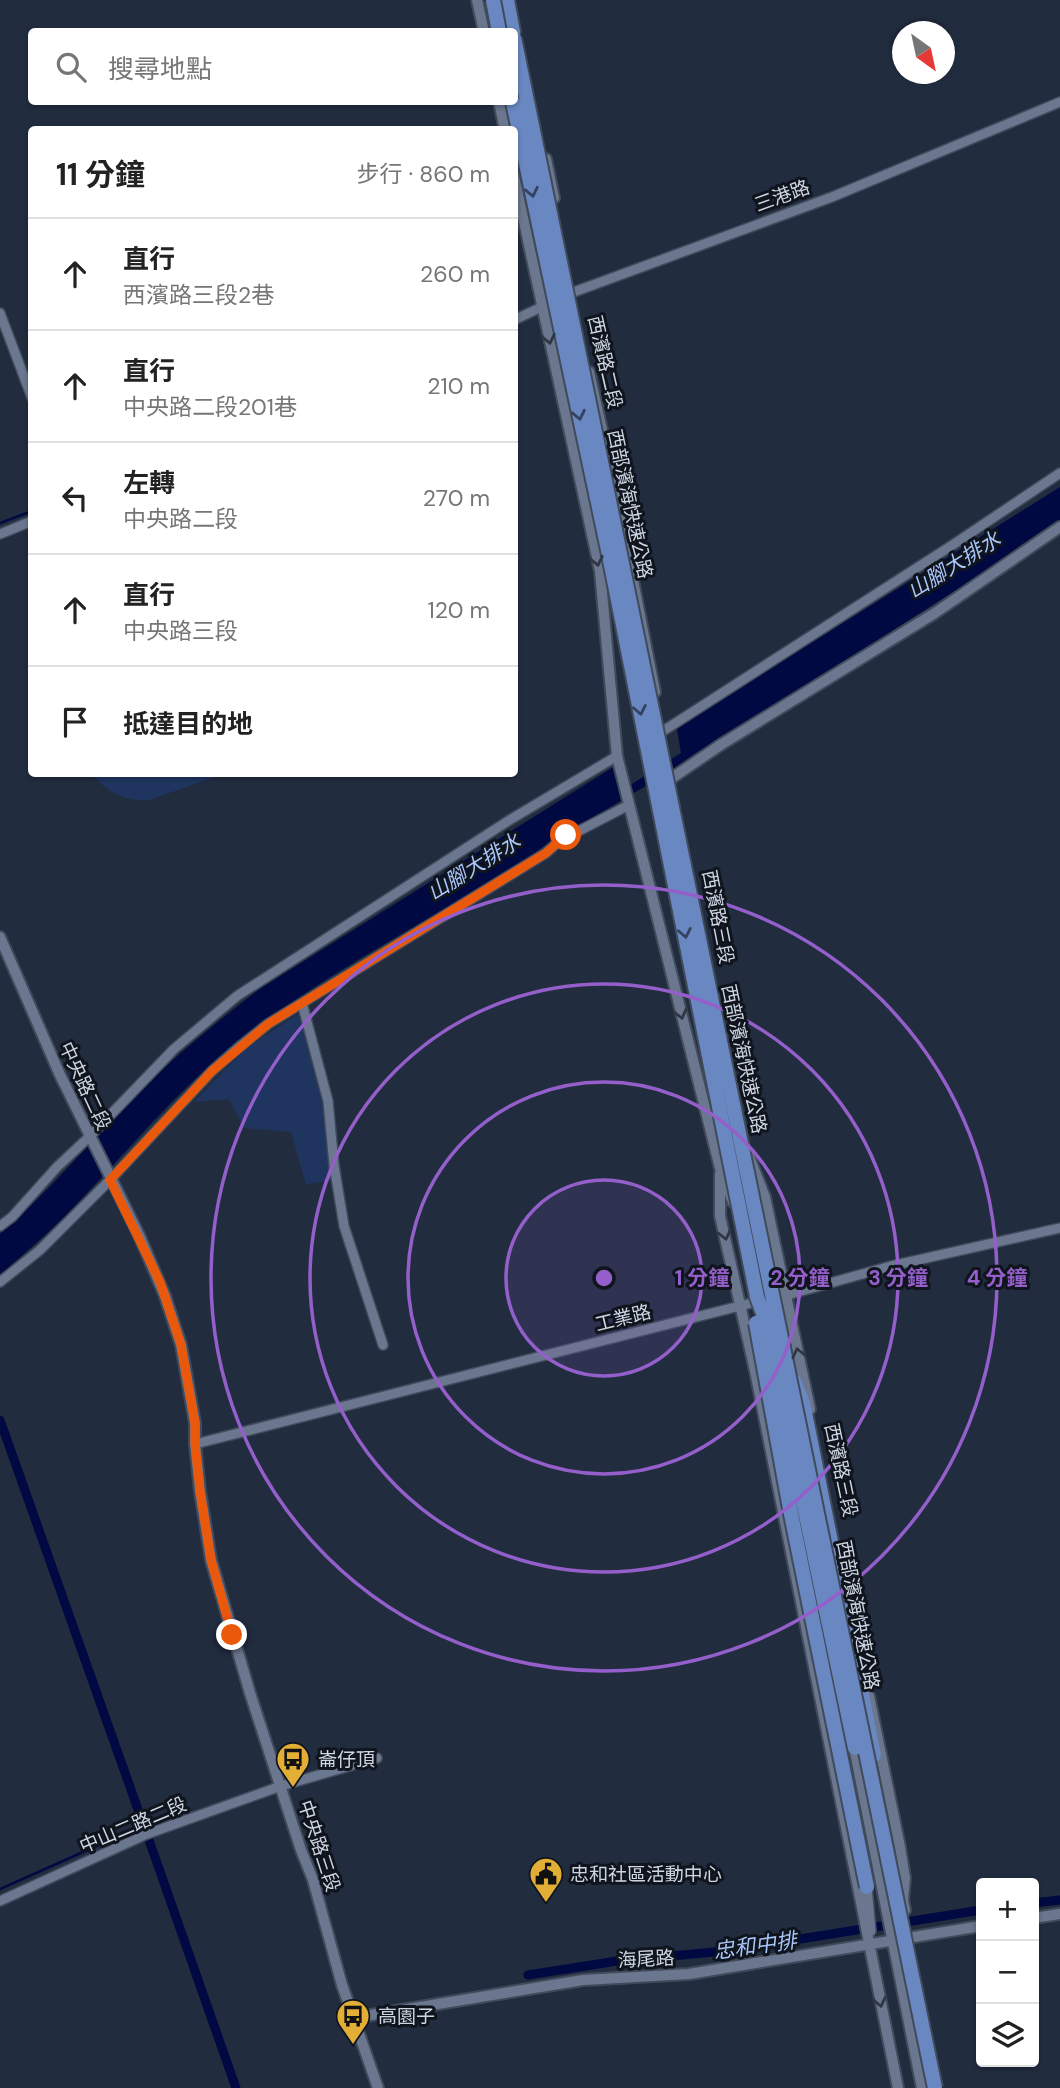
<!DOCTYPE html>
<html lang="zh-TW">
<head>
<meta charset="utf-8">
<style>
  body { margin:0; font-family:"DM Sans","Noto Sans TC",sans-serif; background:#f2f2f2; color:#222 }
  .controls { position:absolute; right:21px; bottom:21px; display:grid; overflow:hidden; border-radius:7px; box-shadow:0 2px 5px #0004 }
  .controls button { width:63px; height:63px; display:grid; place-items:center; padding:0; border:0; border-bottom:2px solid #e0e0e0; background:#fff; color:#222; font:35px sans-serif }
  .compass { position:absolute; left:892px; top:21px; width:63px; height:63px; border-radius:50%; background:#fff; box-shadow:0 2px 5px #0004; rotate:147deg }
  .stop { position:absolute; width:21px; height:21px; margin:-16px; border:5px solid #ea580c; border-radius:50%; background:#fff }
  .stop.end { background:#ea580c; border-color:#fff; box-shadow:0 2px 7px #0008 }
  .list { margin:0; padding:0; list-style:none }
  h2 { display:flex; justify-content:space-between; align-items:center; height:91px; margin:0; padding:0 28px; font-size:30px }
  h2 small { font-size:23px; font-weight:400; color:#767676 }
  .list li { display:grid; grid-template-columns:46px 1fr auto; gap:21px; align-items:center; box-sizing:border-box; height:112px; padding:0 28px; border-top:2px solid #e0e0e0 }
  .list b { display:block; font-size:26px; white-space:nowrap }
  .list p { margin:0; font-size:23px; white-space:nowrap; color:#767676 }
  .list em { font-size:23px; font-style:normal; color:#767676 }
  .icon { flex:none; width:38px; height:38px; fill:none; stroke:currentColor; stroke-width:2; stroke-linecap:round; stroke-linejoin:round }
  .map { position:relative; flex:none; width:1060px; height:2088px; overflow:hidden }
  .search { position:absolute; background:#fff; box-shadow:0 2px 5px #0004; left:28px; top:28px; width:490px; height:77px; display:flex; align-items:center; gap:18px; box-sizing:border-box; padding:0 24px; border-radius:7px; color:#767676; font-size:26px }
  .panel { position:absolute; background:#fff; box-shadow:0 2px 5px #0004; left:28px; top:126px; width:490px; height:651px; border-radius:7px }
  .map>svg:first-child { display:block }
</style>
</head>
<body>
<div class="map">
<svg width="1060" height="2088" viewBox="0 0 1060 2088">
  <rect width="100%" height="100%" fill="#212c3f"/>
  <path fill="#1f3560" d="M 92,774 L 224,774 L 149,800 C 124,801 108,793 92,774 Z
    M 300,1013 L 310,1036 L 333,1122 L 337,1180 L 306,1184 L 291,1132 L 244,1128 L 229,1099 L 194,1102 L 245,1049 Z"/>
  <path fill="#000941" d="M 1060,487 L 1060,524 L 681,765 L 575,828 L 570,828 C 459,909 329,965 223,1054 C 165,1103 117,1164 63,1218 C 43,1238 21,1256 0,1275 L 0,1234 C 51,1190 92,1139 139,1092 C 177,1054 218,1021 261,988 Z"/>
  <path fill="#212c3f" d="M 676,724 L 681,753 L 624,789 L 619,760 Z"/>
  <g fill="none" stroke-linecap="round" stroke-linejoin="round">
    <path stroke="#000941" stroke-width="2.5" d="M 0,523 L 32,511
      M 0,1889 L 139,1827"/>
    <path stroke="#000941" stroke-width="9" d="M 0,1420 L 141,1818
      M 149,1840 L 236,2088
      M 1034,1903 L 1060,1900
      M 528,1975 L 617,1961 L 725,1951 L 981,1910"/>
    <defs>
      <path id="minor" d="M 563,296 L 832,197 L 1060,102
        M 0,313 L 32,398
        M 514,320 L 548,304
        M 0,534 L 32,521
        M 663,731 L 954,544 L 1060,473
        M 302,1003 L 328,1101 L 334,1165 L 344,1226 L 383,1345
        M 0,1226 L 12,1217 L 57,1167 L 89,1137 L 174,1049 L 237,996 L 508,821 L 617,756
        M 0,1282 L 40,1250 L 110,1180 L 212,1071 L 238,1048 L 268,1024 L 302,1003 L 546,853 L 566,835 L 573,834 L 629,805
        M 780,1297 L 891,1266 L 1060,1228
        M 195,1444 L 763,1300
        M 867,1887 L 871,1931
        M 0,1901 L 147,1834 L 281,1786 L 377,1758"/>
      <path id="tertiary" d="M 477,0 L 484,32
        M 499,102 L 505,130
        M 546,159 L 554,198
        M 514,176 L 600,571 L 617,756 L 720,1168 L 733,1202
        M 589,372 L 613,479 L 655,692
        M 672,778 L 722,744 L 935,613 L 1060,527
        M 0,937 L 60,1075 L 139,1235 L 165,1296 L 181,1345 L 195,1423 L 195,1444 L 200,1491 L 211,1560 L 250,1693 L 301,1850 L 313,1880 L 342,1985 L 378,2088
        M 748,1154 L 765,1197 L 810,1409
        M 720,1174 L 720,1216 L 755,1371 L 898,2088
        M 751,1217 L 754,1253
        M 869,1696 L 900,1847 L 905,1878 L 903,1900 L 905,1910
        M 853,1742 L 922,2088
        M 1034,1918 L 1060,1914
        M 353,2018 L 583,1980 L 689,1974 L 981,1926"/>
      <path id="trunk" d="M 507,0 L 513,32
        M 794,1381 L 803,1403 L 874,1755"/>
    </defs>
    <use href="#minor" stroke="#414a5b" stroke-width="12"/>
    <use href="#tertiary" stroke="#414a5b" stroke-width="14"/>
    <use href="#trunk" stroke="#414a5b" stroke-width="18"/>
    <use href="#minor" stroke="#6a778e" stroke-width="9"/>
    <use href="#tertiary" stroke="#6a778e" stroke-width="10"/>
    <use href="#trunk" stroke="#6988c2" stroke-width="14"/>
    <defs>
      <path id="trunk-bridge" d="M 493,0 L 499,32
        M 514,38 L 935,2088
        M 513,102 L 608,550 L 757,1297 L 764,1316 L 855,1748
        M 756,1323 L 791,1514 L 867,1887"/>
    </defs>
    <use href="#trunk-bridge" stroke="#414a5b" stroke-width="18" stroke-linecap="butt"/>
    <use href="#trunk-bridge" stroke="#6988c2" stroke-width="14"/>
  </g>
  <defs><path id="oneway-chevron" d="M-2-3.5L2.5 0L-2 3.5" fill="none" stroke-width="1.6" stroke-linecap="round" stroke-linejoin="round" transform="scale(1.75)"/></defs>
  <g stroke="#33425f">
    <use href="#oneway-chevron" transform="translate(532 192) rotate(78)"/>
    <use href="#oneway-chevron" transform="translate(579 415) rotate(78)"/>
    <use href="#oneway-chevron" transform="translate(640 710) rotate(79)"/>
    <use href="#oneway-chevron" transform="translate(685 933) rotate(79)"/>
  </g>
  <g stroke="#2f3745">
    <use href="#oneway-chevron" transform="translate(549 339) rotate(78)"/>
    <use href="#oneway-chevron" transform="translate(597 561) rotate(78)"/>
    <use href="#oneway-chevron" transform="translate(681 1014) rotate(76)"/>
    <use href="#oneway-chevron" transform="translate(725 1235) rotate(77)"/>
    <use href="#oneway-chevron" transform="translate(798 1353) rotate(-103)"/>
    <use href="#oneway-chevron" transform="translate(880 2002) rotate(78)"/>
  </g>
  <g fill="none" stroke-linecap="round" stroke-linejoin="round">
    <path stroke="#ea580c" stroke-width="9" d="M 232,1635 L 211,1560 L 200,1491 L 195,1444 L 195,1423 L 181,1345 L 160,1282 L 110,1180 L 212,1071 L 268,1024 L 546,853 L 566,835"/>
  </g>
  <circle cx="604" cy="1278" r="98" fill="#945fca" fill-opacity=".12"/>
  <g fill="none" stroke="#945fca" stroke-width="3.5">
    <circle cx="604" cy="1278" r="98"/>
    <circle cx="604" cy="1278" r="196"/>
    <circle cx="604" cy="1278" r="294"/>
    <circle cx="604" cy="1278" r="393"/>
  </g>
  <defs>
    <symbol id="bus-pin" viewBox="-11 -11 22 30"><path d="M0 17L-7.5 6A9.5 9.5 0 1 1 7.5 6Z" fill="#e3ae35" stroke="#0f141d"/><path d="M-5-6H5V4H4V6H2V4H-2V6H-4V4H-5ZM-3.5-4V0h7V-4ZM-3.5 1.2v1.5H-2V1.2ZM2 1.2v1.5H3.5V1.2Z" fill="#111"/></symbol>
    <symbol id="civic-pin" viewBox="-11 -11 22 30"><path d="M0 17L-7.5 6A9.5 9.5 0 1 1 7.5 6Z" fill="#e3ae35" stroke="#0f141d"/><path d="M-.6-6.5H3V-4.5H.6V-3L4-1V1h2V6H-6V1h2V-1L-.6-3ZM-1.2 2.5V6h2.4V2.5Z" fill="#111"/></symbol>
  </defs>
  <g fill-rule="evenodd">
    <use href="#bus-pin" x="274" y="1740" width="38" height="52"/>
    <use href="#civic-pin" x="527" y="1855" width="38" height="52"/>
    <use href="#bus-pin" x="334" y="1997" width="38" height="52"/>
  </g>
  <g text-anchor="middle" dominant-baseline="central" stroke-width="6" stroke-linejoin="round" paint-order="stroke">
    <g font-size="19" fill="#ced6e3" stroke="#0f141d">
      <text transform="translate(782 196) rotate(-20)">三港路</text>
      <text transform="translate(605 362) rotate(77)">西濱路二段</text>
      <text transform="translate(630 504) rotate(78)">西部濱海快速公路</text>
      <text transform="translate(718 917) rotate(79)">西濱路三段</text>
      <text transform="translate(744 1059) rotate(78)">西部濱海快速公路</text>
      <text transform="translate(85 1086) rotate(65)">中央路二段</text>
      <text transform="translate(623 1318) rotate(-14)">工業路</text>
      <text transform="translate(841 1470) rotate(78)">西濱路三段</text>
      <text transform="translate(858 1615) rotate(79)">西部濱海快速公路</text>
      <text transform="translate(133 1825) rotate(-23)">中山二路二段</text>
      <text transform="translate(319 1846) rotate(72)">中央路三段</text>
      <text transform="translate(646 1959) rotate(-3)">海尾路</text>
    </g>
    <g font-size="19" fill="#ced6e3" stroke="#0f141d" text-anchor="start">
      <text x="318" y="1759">崙仔頂</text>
      <text x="570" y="1874">忠和社區活動中心</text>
      <text x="378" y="2016">高園子</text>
    </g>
    <g font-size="21" font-style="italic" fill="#a9c6fb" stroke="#0f141d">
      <text transform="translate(954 565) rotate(-32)">山腳大排水</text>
      <text transform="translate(474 867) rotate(-32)">山腳大排水</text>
      <text transform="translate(755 1946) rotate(-8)">忠和中排</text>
    </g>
  </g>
  <circle cx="604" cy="1278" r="10" fill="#945fca" stroke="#0f141d" stroke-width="3.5"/>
  <g font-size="21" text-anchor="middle" font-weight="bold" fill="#945fca" stroke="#0f141d" stroke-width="6" stroke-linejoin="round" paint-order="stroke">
    <text x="702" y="1285">1 分鐘</text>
    <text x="800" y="1285">2 分鐘</text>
    <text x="898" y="1285">3 分鐘</text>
    <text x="997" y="1285">4 分鐘</text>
  </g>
</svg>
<div class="controls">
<button>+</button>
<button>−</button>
<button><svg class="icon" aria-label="layers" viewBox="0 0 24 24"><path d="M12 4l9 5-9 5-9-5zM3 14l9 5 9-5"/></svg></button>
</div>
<svg class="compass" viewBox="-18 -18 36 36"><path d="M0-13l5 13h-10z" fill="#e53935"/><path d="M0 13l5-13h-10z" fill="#767676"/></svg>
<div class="stop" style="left:566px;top:835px"></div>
<div class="stop end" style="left:232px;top:1635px"></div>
<div class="search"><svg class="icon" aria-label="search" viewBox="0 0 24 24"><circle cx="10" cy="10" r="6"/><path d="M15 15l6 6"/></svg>搜尋地點</div>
<section class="panel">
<h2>11 分鐘<small>步行 · 860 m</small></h2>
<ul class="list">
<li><svg class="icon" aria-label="ahead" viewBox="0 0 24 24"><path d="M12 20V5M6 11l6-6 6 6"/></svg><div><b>直行</b><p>西濱路三段2巷</p></div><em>260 m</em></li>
<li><svg class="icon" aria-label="ahead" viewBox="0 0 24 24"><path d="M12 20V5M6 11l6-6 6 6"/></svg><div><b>直行</b><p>中央路二段201巷</p></div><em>210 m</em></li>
<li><svg class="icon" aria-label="left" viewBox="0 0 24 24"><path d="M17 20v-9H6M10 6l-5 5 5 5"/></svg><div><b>左轉</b><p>中央路二段</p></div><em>270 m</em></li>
<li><svg class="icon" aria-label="ahead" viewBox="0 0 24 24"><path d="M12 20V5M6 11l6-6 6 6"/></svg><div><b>直行</b><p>中央路三段</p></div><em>120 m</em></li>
<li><svg class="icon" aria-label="arrive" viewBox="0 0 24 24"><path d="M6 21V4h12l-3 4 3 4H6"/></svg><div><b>抵達目的地</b></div></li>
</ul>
</section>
</div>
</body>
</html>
